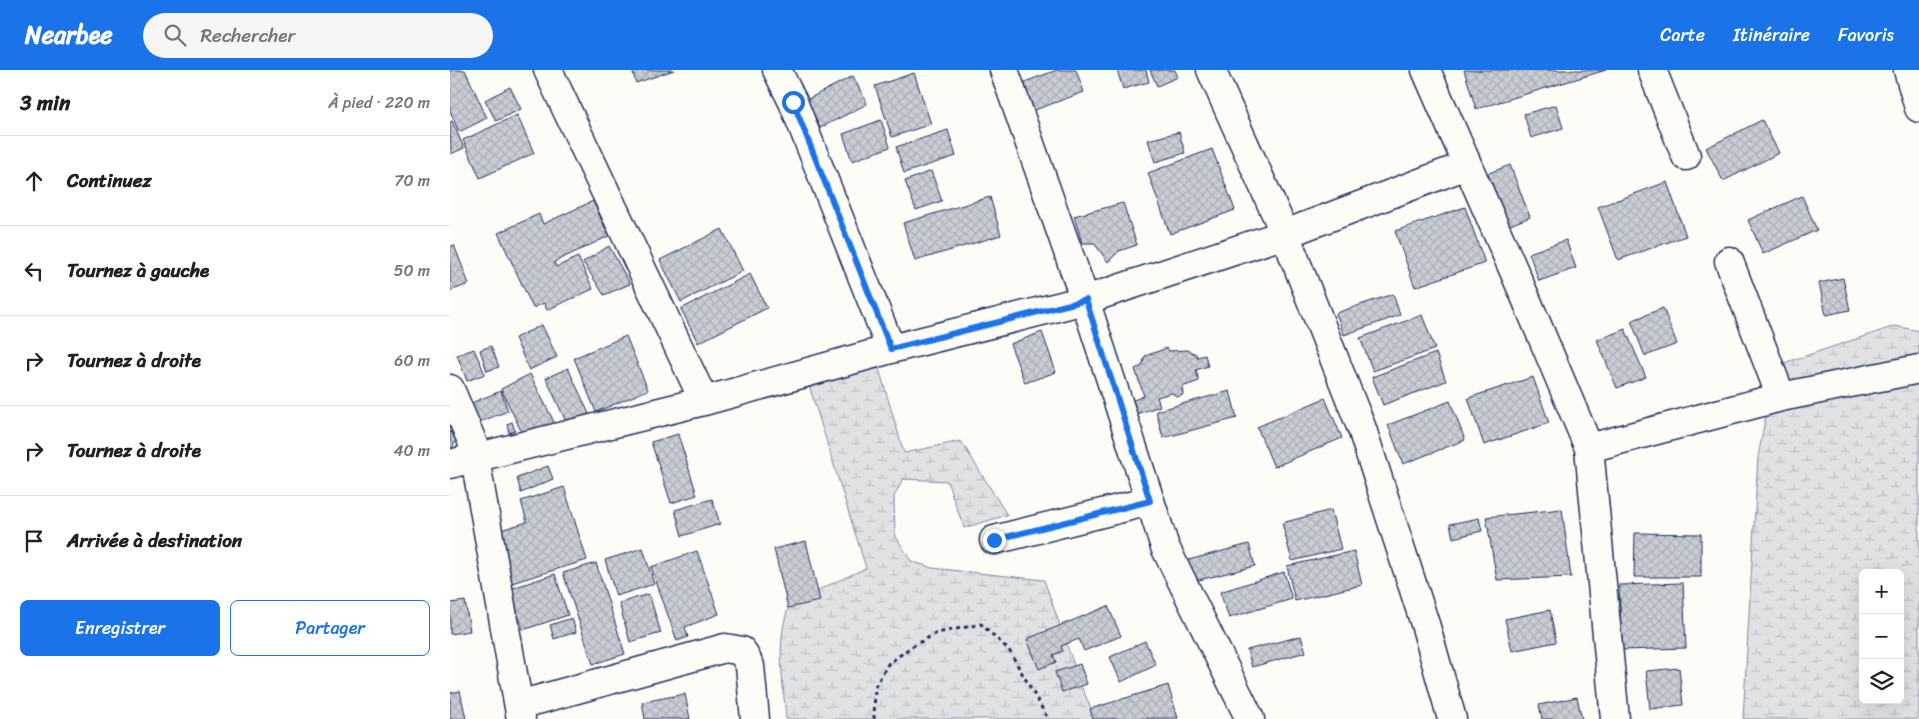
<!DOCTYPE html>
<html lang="fr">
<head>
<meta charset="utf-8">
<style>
  body { margin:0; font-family:Sriracha,sans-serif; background:#f6f6f6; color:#202124 }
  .controls { position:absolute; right:15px; bottom:15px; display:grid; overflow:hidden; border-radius:8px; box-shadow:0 5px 20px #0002 }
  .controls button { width:45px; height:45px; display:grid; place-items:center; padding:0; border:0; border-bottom:1px solid #e0e0e0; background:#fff; color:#202124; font:25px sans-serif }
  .stop { position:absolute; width:15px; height:15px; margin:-11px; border:4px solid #1a73e8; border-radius:50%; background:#fff }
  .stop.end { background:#1a73e8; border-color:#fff; box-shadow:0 1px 5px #0008 }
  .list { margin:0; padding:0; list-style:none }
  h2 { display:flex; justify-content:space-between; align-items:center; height:65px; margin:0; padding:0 20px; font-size:21px }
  h2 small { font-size:16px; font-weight:400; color:#757577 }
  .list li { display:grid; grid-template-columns:32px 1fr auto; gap:15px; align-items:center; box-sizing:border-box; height:90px; padding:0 20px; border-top:1px solid #e0e0e0 }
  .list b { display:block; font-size:19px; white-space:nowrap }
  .list em { font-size:16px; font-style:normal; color:#757577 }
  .actions { display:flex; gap:10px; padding:15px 20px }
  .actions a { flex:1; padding:11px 0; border:1px solid #1a73e8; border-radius:8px; text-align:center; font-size:18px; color:#1a73e8 }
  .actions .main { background:#1a73e8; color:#fff }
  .icon { flex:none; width:28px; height:28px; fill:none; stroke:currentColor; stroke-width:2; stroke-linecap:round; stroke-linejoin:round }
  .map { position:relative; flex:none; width:1469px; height:649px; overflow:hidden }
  header { display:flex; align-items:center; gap:30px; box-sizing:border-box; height:70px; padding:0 25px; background:#1a73e8; color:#fff }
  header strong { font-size:24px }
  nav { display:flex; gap:28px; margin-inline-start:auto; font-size:18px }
  .search { width:350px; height:45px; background:#f6f6f6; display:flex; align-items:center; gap:12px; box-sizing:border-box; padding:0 18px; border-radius:28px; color:#757577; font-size:19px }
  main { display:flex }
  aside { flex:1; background:#fff }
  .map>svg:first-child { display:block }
</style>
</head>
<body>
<header>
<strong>Nearbee</strong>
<div class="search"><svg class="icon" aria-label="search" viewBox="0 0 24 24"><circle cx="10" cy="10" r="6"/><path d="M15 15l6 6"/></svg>Rechercher</div>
<nav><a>Carte</a><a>Itinéraire</a><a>Favoris</a></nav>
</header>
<main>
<aside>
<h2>3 min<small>À pied · 220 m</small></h2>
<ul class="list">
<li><svg class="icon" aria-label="ahead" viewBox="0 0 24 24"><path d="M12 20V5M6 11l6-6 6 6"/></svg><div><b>Continuez</b></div><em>70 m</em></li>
<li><svg class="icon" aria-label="left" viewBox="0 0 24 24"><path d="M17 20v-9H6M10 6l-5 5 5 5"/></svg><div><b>Tournez à gauche</b></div><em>50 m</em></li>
<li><svg class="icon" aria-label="right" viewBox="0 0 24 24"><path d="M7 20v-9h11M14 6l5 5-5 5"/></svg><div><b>Tournez à droite</b></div><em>60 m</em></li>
<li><svg class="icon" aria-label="right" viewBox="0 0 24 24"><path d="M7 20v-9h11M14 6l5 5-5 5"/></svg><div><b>Tournez à droite</b></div><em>40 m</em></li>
<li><svg class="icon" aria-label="arrive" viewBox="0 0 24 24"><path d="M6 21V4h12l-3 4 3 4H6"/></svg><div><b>Arrivée à destination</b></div></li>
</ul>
<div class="actions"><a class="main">Enregistrer</a><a>Partager</a></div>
</aside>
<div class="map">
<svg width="1469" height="649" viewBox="0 0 1469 649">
  <defs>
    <pattern id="wetland-marsh" width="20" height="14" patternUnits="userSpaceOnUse" patternTransform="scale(1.25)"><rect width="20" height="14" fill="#e0e1e3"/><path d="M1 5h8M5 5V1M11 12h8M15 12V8" fill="none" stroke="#c0c1c5"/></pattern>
    <pattern id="building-cross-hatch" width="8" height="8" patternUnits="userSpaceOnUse" patternTransform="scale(1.25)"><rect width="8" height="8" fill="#c9ccd3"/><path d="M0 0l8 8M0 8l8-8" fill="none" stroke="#acb0b8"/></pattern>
  </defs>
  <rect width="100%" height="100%" fill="#fdfcf7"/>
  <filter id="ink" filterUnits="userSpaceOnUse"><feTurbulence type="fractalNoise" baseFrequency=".02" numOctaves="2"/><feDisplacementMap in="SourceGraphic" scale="10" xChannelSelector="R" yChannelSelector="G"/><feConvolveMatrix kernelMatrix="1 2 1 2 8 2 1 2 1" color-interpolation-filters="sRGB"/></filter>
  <g filter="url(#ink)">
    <path fill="url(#wetland-marsh)" stroke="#7e88a0" fill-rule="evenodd" d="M 1445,256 L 1469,261 L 1469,649 L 1293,649 L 1308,387 L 1325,296 ZM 1413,503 L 1450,503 L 1450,630 L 1413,630 Z
      M 425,285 L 454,383 L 511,371 L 557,445 L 514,458 L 497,411 L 453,409 L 444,427 L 445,465 L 461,491 L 482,498 L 594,510 L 632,618 L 646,649 L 336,649 C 333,609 325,571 340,533 L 416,498 L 358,312 Z"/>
    <path fill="url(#building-cross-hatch)" stroke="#1b2f5e" d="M 0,0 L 15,0 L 37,48 L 9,62 L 0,41 Z
      M 182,0 L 224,0 L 186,13 Z
      M 607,0 L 626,0 L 634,22 L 582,41 L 572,13 Z
      M 667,0 L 696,0 L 699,12 L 673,19 Z
      M 700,0 L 725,0 L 728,7 L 707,16 Z
      M 1014,0 L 1156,0 L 1026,39 Z
      M 464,3 L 481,54 L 442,67 L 425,16 Z
      M 403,6 L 417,34 L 370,58 L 356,30 Z
      M 60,17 L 71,39 L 46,51 L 35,30 Z
      M 1106,35 L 1113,58 L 1081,68 L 1074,44 Z
      M 67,45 L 84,83 L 30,108 L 13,70 Z
      M 431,50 L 440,77 L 402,91 L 393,64 Z
      M 1312,50 L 1329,83 L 1273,111 L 1256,78 Z
      M 2,51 L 14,78 L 1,84 L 0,52 Z
      M 498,60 L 506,86 L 454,103 L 446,77 Z
      M 729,62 L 735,83 L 705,92 L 698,70 Z
      M 762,79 L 785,140 L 720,164 L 698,103 Z
      M 1060,95 L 1080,147 L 1050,159 L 1031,106 Z
      M 481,101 L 492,131 L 466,140 L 455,111 Z
      M 1217,112 L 1236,166 L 1168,190 L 1148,137 Z
      M 1352,126 L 1367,160 L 1313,184 L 1298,150 Z
      M 540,127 L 551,165 L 465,191 L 453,153 Z
      M 143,131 L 159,166 L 104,192 L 106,197 L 128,187 L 143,219 L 97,240 L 94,233 L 83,238 L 48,163 L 89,144 L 93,154 Z
      M 673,133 L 687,175 L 669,181 L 658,192 L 644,173 L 632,173 L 624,146 Z
      M 1015,137 L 1035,193 L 965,217 L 945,161 Z
      M 272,159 L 293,201 L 231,232 L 210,190 Z
      M 1116,170 L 1126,198 L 1089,211 L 1079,183 Z
      M 4,175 L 19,214 L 0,221 L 0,177 Z
      M 159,176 L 180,214 L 154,225 L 133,192 Z
      M 300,204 L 317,238 L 248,273 L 231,239 Z
      M 1393,208 L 1400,240 L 1376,245 L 1369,213 Z
      M 943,224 L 950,245 L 894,265 L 886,243 Z
      M 1213,238 L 1227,274 L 1195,286 L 1181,251 Z
      M 972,245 L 985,279 L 923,301 L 910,268 Z
      M 92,255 L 107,287 L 79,300 L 65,268 Z
      M 1175,259 L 1196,307 L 1167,318 L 1147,270 Z
      M 592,262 L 606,302 L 575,313 L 560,274 Z
      M 176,266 L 198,320 L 146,342 L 124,288 Z
      M 41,276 L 49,297 L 37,301 L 30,280 Z
      M 717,278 L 719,281 L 737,280 L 746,284 L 747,287 L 755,285 L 758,296 L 746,300 L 749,311 L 732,317 L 733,325 L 727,327 L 722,323 L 707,327 L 710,336 L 686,344 L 681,331 L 694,326 L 685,299 L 692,296 L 695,286 Z
      M 24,279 L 35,304 L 17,311 L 7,285 Z
      M 986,283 L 996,311 L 933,335 L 922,307 Z
      M 118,298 L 140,346 L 118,356 L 96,308 Z
      M 80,304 L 105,354 L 75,369 L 51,319 Z
      M 1083,307 L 1099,353 L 1034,375 L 1018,328 Z
      M 51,321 L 58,341 L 19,356 L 11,337 Z
      M 780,321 L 787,348 L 713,368 L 706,341 Z
      M 875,328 L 892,368 L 824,397 L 807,357 Z
      M 1000,331 L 1015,370 L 953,394 L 938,355 Z
      M 62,352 L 65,361 L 59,363 L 57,354 Z
      M 0,361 L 6,369 L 0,384 Z
      M 228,364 L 247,425 L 221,433 L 201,372 Z
      M 98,396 L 103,409 L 71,423 L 67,408 Z
      M 114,417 L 137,490 L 52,516 L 44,462 L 77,452 L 71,431 Z
      M 262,429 L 270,454 L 232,466 L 225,440 Z
      M 1112,439 L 1121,507 L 1047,510 L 1036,447 Z
      M 881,440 L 891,479 L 842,491 L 832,453 Z
      M 1029,448 L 1032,461 L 1003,468 L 1000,454 Z
      M 1185,463 L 1251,464 L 1251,507 L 1184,507 Z
      M 356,471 L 370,531 L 338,538 L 324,479 Z
      M 799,474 L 805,496 L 737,513 L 731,492 Z
      M 193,478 L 204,514 L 166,526 L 155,490 Z
      M 247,481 L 269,544 L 235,557 L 238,567 L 227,571 L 201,497 Z
      M 904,481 L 912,515 L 845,531 L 837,496 Z
      M 146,493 L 175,584 L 143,594 L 113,503 Z
      M 834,502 L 842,529 L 779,548 L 770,522 Z
      M 105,504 L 118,545 L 73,560 L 60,519 Z
      M 1233,513 L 1236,578 L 1172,580 L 1169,515 Z
      M 199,524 L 211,563 L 180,572 L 169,533 Z
      M 15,531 L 20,561 L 0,564 L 0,533 Z
      M 658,536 L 671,566 L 634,581 L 629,569 L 611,576 L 613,581 L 603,585 L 606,592 L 589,599 L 577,569 Z
      M 1100,540 L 1106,572 L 1062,581 L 1055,549 Z
      M 122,548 L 126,562 L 104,569 L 100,555 Z
      M 851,566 L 856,582 L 802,597 L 797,580 Z
      M 695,571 L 706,595 L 671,612 L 660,587 Z
      M 630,594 L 637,614 L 612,622 L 605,602 Z
      M 1229,598 L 1233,635 L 1200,639 L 1196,601 Z
      M 718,615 L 728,648 L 643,649 L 640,639 Z
      M 10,621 L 16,649 L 0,649 L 0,623 Z
      M 235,624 L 240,649 L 195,649 L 192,632 Z
      M 1127,627 L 1132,649 L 1092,649 L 1089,635 Z"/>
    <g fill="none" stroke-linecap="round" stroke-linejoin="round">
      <defs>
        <path id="minor" d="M 98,0 L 254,331
          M 327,0 L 343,32 L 441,279
          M 761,0 L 835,164 L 912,359 L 976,557 L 1002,649
          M 976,0 L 1077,231 L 1139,378 L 1165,649
          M 1202,0 L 1236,86
          M 1458,0 L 1469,38
          M 0,319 L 22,371 L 71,649
          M 1331,327 L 1469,299
          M 1139,378 L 1331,327 L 1279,191
          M 0,394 L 254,331 L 441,279 L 635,230 L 835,164 L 1017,95
          M 544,470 L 700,431
          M 69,635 L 275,578 L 292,581 L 300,596 L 305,649"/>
        <path id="tertiary" d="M 554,0 L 635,230 L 715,477 L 800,649"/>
      </defs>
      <use href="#minor" stroke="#1b2f5e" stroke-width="31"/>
      <use href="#tertiary" stroke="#1b2f5e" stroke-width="31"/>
      <path stroke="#1b2f5e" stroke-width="3" stroke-dasharray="4 4" stroke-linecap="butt" d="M 424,649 L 425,617 L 438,594 L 461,577 L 487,563 L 531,554 L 559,580 L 598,649"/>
      <use href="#minor" stroke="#fdfcf7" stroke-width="28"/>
      <use href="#tertiary" stroke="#fdfcf7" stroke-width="28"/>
    </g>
  </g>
  <g fill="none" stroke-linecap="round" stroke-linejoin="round" filter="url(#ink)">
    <path stroke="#1a73e8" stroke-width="6" d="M 343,32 L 441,279 L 636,230 L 700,431 L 544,470"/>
  </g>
</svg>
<div class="controls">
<button>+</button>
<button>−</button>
<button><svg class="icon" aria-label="layers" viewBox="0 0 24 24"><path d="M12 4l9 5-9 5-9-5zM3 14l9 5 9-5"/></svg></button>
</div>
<div class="stop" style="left:343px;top:32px"></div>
<div class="stop end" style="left:544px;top:470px"></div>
</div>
</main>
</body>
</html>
